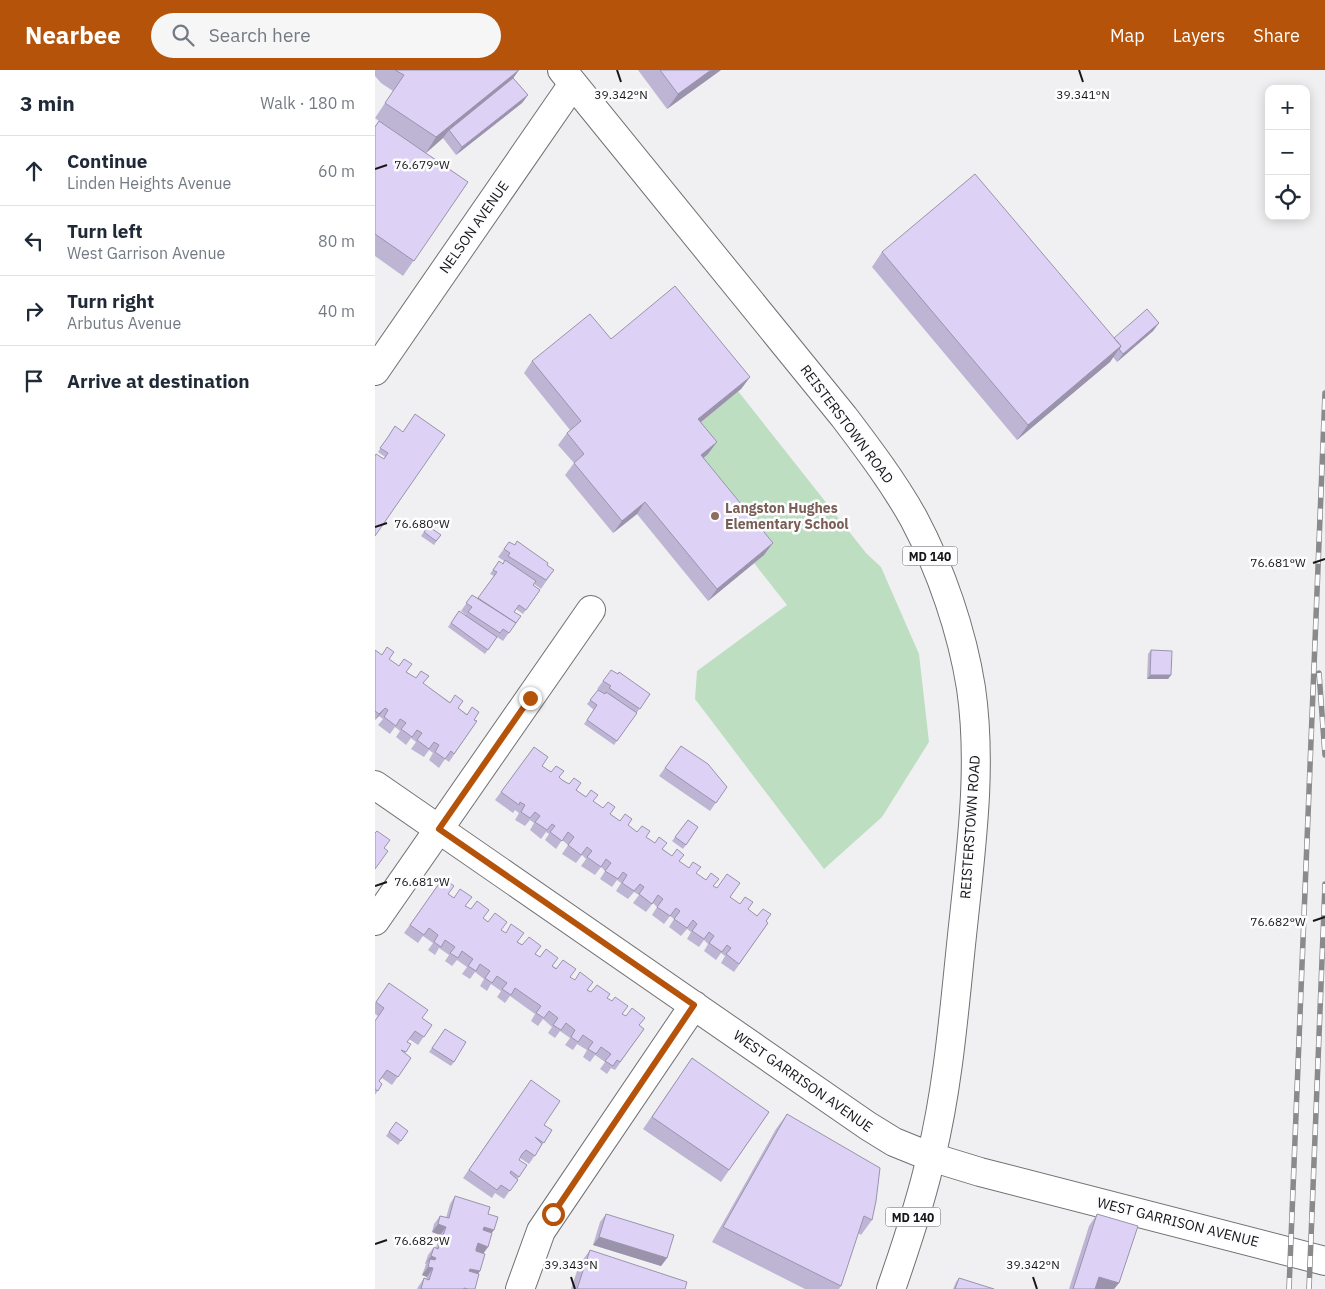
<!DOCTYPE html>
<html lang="en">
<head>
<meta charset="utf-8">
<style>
  body { margin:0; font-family:"IBM Plex Sans",sans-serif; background:#f6f6f7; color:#1f2937 }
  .controls { position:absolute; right:15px; top:15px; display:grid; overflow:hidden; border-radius:10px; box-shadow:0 2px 12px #0003 }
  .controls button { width:45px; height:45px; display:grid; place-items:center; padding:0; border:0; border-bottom:1px solid #e0e1e3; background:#fff; color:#1f2937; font:25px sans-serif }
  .stop { position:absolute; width:15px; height:15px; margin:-11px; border:4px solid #b45309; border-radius:50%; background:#fff }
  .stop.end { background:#b45309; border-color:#fff; box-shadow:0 1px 5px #0008 }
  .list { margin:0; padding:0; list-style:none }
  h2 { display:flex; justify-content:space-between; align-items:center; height:65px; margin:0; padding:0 20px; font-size:21px }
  h2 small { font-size:16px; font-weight:400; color:#747a83 }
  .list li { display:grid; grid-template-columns:32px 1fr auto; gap:15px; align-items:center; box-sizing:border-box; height:70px; padding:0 20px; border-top:1px solid #e0e1e3 }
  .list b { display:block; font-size:19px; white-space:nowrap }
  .list p { margin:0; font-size:16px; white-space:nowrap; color:#747a83 }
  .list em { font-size:16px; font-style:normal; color:#747a83 }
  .icon { flex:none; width:28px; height:28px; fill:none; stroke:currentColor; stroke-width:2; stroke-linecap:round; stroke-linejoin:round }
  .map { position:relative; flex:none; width:950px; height:1219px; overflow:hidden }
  header { display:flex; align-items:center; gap:30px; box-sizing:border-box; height:70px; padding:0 25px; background:#b45309; color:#fff }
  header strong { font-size:24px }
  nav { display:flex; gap:28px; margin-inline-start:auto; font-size:18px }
  .search { width:350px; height:45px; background:#f6f6f7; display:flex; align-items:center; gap:12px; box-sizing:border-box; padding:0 18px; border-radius:28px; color:#747a83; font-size:19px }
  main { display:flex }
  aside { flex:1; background:#fff }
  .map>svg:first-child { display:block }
</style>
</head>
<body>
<header>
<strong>Nearbee</strong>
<div class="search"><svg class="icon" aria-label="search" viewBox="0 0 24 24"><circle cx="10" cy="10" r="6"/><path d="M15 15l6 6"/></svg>Search here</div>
<nav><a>Map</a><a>Layers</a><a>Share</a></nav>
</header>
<main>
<aside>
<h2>3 min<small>Walk · 180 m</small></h2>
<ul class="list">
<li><svg class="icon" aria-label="ahead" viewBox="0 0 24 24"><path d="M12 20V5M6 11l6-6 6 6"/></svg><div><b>Continue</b><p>Linden Heights Avenue</p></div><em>60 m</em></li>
<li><svg class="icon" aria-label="left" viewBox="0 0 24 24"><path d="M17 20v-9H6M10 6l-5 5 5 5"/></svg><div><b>Turn left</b><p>West Garrison Avenue</p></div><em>80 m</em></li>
<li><svg class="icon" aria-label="right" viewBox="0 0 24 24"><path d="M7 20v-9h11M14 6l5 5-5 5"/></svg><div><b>Turn right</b><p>Arbutus Avenue</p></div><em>40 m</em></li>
<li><svg class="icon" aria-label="arrive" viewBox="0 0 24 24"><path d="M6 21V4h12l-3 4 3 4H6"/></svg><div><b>Arrive at destination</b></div></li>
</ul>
</aside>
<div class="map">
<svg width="950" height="1219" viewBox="0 0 950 1219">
  <rect width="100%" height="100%" fill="#f0f0f2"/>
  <path fill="#bedec2" d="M 363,321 L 491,483 L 506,497 L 544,584 L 554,672 L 507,747 L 449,799 L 320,629 L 322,601 L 412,535 L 379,493 L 389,485 L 318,397 L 315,361 Z"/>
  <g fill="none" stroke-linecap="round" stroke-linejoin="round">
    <defs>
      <path id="minor" d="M 0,301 L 198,14
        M 0,715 L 493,1056 L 519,1072 L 556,1087
        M 0,851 L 216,540
        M 145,1219 L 166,1161 L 319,935"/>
      <path id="major" d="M 187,0 L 469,347 C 494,380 519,413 539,449 C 566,500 587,561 596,618 C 607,694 597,771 589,847 C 580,927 575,1009 556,1087 C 546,1132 531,1176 516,1219
        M 556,1087 L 605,1102 L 950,1191"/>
    </defs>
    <use href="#minor" stroke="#717173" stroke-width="30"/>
    <use href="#major" stroke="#717173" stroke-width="30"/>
    <use href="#minor" stroke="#fff" stroke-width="28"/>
    <use href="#major" stroke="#fff" stroke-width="28"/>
    <defs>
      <path id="rail" d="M 944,603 L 950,685
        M 914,1219 L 950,323
        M 934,1219 L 950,814"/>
    </defs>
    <use href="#rail" stroke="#8a8a8c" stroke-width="5.5"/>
    <use href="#rail" stroke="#fdfdff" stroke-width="4" stroke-dasharray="11" stroke-linecap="butt"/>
  </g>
  <path fill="#beb5d4" d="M 0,0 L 144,0 L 138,8 L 153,25 L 147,33 L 81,85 L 68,68 L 51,83 L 93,112 L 28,206 L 0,186 L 0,56 L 4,51 L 0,48 L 18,21 L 6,13 L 0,6 Z
    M 263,0 L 346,0 L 292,39 Z
    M 507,182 L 739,268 L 784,253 L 778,261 L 742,292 L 738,287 L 735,292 L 642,370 L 497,197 Z
    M 236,269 L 375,307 L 366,319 L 326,352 L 333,384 L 328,388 L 389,485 L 333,531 L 262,444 L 238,463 L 190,405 L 199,393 L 183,375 L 192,363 L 195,360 L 149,303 L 157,291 Z
    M 20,356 L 0,466 L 9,389 L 10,387 L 3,382 Z
    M 53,456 L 66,465 L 59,475 L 46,466 Z
    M 134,472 L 179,500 L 166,519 L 159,514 L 158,515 L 165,520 L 148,544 L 141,539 L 139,542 L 141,553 L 128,571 L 122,567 L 110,584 L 73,557 L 84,541 L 91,546 L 91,545 L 86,541 L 97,525 L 103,528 L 119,506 L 115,504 L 124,491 L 127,494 L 129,491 L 123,487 Z
    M 0,580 L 102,651 L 74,692 L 70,689 L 64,698 L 54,690 L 58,683 L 54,680 L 49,687 L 36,679 L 41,672 L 36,668 L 31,675 L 21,667 L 25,661 L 20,657 L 15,664 L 3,655 L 8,649 L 4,646 L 0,650 Z
    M 776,580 L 796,605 L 793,609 L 772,609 L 773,584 Z
    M 228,611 L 275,624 L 239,675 L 209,654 L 219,640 L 212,634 L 223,620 L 230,624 L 222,619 Z
    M 306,676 L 352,717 L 335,741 L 284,706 Z
    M 159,677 L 167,696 L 184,707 L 201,720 L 218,731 L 245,751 L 271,767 L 338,816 L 393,853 L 359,902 L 346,893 L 350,886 L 346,883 L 341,890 L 329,881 L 333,874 L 329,870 L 324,877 L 312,869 L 316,862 L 312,859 L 306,866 L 294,857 L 299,849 L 295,846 L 289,854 L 277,845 L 282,837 L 278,833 L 271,842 L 258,833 L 264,825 L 259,822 L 253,829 L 241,821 L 246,813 L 242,810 L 237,817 L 225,809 L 230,801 L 226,797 L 220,805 L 206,796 L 211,789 L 207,785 L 201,793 L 187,784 L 193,775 L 187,770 L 181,779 L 170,770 L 174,764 L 171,762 L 166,769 L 155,760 L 159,753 L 155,750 L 150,756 L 140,750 L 144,743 L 140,740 L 138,743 L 120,730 Z
    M 313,750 L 323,757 L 308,779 L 297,771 Z
    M 68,808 L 73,824 L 79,828 L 216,922 L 232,928 L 247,944 L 269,959 L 240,1000 L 236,998 L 232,1004 L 225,999 L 230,992 L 220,985 L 215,992 L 208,987 L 212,980 L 202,974 L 198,980 L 190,975 L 195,968 L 185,961 L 180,968 L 173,963 L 177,957 L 168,949 L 163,956 L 156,951 L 160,944 L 135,926 L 130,933 L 122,927 L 126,921 L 116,914 L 112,921 L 105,916 L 109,909 L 100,902 L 95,909 L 87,904 L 92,897 L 82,890 L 77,896 L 70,891 L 74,885 L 64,878 L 60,885 L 53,880 L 58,873 L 48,866 L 43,873 L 29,863 Z
    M 14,913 L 47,948 L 57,955 L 43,975 L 34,969 L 32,972 L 30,983 L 36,988 L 17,1015 L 7,1008 L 4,1011 L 7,1014 L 0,1025 L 0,951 L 3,946 L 0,944 L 0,933 Z
    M 70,959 L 79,992 L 76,996 L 54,982 Z
    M 317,988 L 394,1042 L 346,1112 L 268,1059 Z
    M 156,1010 L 169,1055 L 177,1060 L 154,1094 L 145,1088 L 144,1090 L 152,1095 L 129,1129 L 120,1123 L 117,1128 L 88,1108 Z
    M 412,1044 L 497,1150 L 486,1165 L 483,1163 L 466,1216 L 464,1219 L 430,1219 L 337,1172 L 401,1059 Z
    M 21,1052 L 33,1061 L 23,1075 L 11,1066 Z
    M 80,1126 L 113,1144 L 116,1163 L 113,1177 L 108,1184 L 105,1201 L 103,1204 L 100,1219 L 42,1219 L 43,1217 L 49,1208 L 51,1209 L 52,1207 L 47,1205 L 50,1197 L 51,1194 L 50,1194 L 53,1185 L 59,1177 L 61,1178 L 65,1165 L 57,1162 L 59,1154 L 65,1146 L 71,1148 L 75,1134 Z
    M 231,1144 L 292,1188 L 286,1196 L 218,1175 L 225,1152 Z
    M 722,1144 L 744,1213 L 739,1219 L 694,1219 L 714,1156 Z
    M 215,1180 L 310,1219 L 196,1219 L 204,1195 Z
    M 584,1208 L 619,1219 L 578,1219 L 581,1212 Z"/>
  <path fill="#9b93ac" d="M 144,0 L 134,14 L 74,60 L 68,68 L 51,83 L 61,67 Z
    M 336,0 L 346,0 L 292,39 L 303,24 Z
    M 153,25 L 147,33 L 81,85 L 87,77 Z
    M 784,253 L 778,261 L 742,292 L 748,284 Z
    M 746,276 L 735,292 L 642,370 L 653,355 Z
    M 375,307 L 366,319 L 315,361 L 323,349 Z
    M 342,372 L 333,384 L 318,397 L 326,385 Z
    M 270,432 L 262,444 L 238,463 L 247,451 Z
    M 398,473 L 389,485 L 333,531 L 342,519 Z
    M 775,605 L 796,605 L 793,609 L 772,609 Z
    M 10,638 L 4,646 L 0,650 L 4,644 Z
    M 63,1154 L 71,1157 L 65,1165 L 57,1162 Z
    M 109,1157 L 119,1160 L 113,1168 L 103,1165 Z
    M 224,1167 L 292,1188 L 286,1196 L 218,1175 Z
    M 103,1173 L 113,1177 L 107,1185 L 97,1181 Z
    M 56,1186 L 61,1188 L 56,1196 L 55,1189 L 50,1194 Z
    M 53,1197 L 58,1198 L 52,1207 L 47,1205 Z
    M 95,1199 L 105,1201 L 99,1209 L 89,1207 Z
    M 724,1207 L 744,1213 L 739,1219 L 716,1219 Z"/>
  <path fill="#ddd2f6" stroke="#9b93ac" d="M 20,0 L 144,0 L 61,67 L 10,33 L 29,5 Z
    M 285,0 L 336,0 L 303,24 Z
    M 138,8 L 153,25 L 87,77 L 74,60 Z
    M 4,51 L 93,112 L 39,191 L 0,164 L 0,57 Z
    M 600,104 L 746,276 L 653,355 L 507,182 Z
    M 300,216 L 375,307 L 323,349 L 342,372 L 326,385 L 398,473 L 342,519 L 270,432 L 247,451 L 199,393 L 209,384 L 192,363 L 206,351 L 157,291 L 215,244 L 236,269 Z
    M 772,239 L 784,253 L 748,284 L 744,279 L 746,276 L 739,268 Z
    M 40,344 L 70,365 L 0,466 L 0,386 L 1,384 L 9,389 L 13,383 L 5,378 L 13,367 L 20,356 L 28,362 Z
    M 53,456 L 66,465 L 61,471 L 49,462 Z
    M 142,471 L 173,493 L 172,495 L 179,500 L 171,510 L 133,486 L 135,483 L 129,479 L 134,472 L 140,475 Z
    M 130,490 L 161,511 L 158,515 L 165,520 L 151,540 L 144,535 L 139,542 L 146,546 L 141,553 L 103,528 L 122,502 L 118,500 L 124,491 L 128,494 Z
    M 97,525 L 141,553 L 134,563 L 128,559 L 125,563 L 93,542 L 97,537 L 91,533 Z
    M 84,541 L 122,567 L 113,580 L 76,553 Z
    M 12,577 L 19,582 L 14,589 L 24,596 L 29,589 L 37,594 L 31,602 L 41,608 L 46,601 L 54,606 L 48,613 L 75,633 L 80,625 L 88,631 L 83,638 L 92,645 L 97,637 L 104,642 L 99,650 L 102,651 L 79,684 L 76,681 L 70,689 L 60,682 L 64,675 L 59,672 L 54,679 L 42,670 L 47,663 L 42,660 L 37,667 L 26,659 L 31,653 L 27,650 L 25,649 L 21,656 L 9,647 L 13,640 L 10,638 L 4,644 L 0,641 L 0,580 L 7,585 Z
    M 776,580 L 797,581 L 796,605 L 775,605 Z
    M 236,600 L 243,604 L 244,602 L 275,624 L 265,639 L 234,618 L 236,616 L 228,611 Z
    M 223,620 L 230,624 L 231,622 L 262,643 L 242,671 L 212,650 L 222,635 L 215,630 Z
    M 306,676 L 333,694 L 352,717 L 341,733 L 290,698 Z
    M 159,677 L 173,687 L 167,696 L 176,702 L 181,696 L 189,701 L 184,707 L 187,710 L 194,714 L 199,708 L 206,713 L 201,720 L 211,727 L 216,720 L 223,725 L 218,731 L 228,738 L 233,732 L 240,737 L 235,744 L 245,751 L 250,744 L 257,749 L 253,755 L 262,762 L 267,756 L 275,761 L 271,767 L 280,773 L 284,767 L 292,773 L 287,779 L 297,786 L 302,779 L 309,785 L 304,791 L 314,798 L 318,792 L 326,797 L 321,803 L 331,810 L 336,803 L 344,809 L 338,816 L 342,818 L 352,804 L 365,813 L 355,827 L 365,834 L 370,827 L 378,832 L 373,839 L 382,846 L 388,839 L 396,844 L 391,851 L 393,853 L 364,894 L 351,884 L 356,878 L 352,875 L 347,882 L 334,873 L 339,866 L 334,862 L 329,869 L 317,861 L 322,854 L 318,850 L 312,858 L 299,849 L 305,841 L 301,838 L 295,846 L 282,837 L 288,829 L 283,825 L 277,834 L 264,824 L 269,817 L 265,814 L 259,821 L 247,813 L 252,805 L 248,802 L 243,809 L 230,801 L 236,793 L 231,789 L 226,797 L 212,787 L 217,781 L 212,777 L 206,785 L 193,775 L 199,767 L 193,762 L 187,771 L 175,762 L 180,756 L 177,754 L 172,760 L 160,752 L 165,746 L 160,742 L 155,748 L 146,742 L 150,735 L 145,732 L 144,735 L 126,722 Z
    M 313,750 L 323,757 L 311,775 L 300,767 Z
    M 2,761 L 15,770 L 9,778 L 13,781 L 0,799 L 0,763 Z
    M 68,808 L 79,816 L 73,824 L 79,828 L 85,819 L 97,827 L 90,836 L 96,839 L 102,831 L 114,840 L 108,848 L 113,852 L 120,843 L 132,852 L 126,860 L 131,863 L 136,854 L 149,863 L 142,872 L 147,875 L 154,867 L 166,876 L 160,884 L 165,887 L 171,879 L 183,888 L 177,896 L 181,899 L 188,890 L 201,899 L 195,907 L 200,910 L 205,902 L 218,912 L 212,920 L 216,922 L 222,915 L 235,924 L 232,928 L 237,931 L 240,927 L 253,936 L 247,944 L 251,946 L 257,938 L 270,948 L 264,955 L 269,959 L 245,992 L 242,990 L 238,996 L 230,991 L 236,984 L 226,977 L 221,984 L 213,979 L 218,972 L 208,965 L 203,972 L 196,967 L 200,960 L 191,953 L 186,960 L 178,955 L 183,948 L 174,941 L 169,948 L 161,943 L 166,936 L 140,918 L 136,925 L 127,919 L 132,913 L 122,906 L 117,913 L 110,908 L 115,901 L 105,894 L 101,901 L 93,896 L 98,889 L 87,881 L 83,888 L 75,883 L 80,877 L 70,870 L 66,877 L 59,872 L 63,865 L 54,858 L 49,865 L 35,855 Z
    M 14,913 L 53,940 L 47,948 L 57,955 L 49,967 L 40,961 L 32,972 L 36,974 L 31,982 L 26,980 L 36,988 L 23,1007 L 12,1000 L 4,1011 L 7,1014 L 3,1021 L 0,1019 L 0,951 L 9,938 L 1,932 Z
    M 70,959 L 91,972 L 79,992 L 57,978 Z
    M 317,988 L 394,1042 L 354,1100 L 277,1047 Z
    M 156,1010 L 185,1031 L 169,1055 L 177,1060 L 169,1073 L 160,1067 L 167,1074 L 160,1086 L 151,1080 L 147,1084 L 144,1090 L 152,1095 L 144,1107 L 136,1101 L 135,1103 L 143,1110 L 135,1121 L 126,1115 L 122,1120 L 94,1100 Z
    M 412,1044 L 505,1098 L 501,1131 L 497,1150 L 489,1146 L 466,1216 L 348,1157 Z
    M 21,1052 L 33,1061 L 26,1071 L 14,1062 Z
    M 80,1126 L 115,1137 L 113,1144 L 123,1147 L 119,1160 L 109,1157 L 108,1160 L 117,1163 L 113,1177 L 103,1173 L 101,1179 L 101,1181 L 110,1184 L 105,1201 L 95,1199 L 94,1201 L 104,1204 L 100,1219 L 93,1219 L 89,1218 L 89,1219 L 46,1219 L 49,1208 L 54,1210 L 58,1198 L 53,1197 L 55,1189 L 60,1190 L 61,1188 L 56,1186 L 59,1177 L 63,1179 L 71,1157 L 63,1154 L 65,1146 L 74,1148 Z
    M 231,1144 L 299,1165 L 292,1188 L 224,1167 Z
    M 722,1144 L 763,1156 L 744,1213 L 724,1207 L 720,1219 L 698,1219 Z
    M 215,1180 L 312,1212 L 310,1219 L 202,1219 Z
    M 584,1208 L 619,1219 L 580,1219 Z"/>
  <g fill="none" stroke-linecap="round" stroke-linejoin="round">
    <path stroke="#b45309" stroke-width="6" d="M 155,628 L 64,759 L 319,935 L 178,1144"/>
  </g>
  <path fill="none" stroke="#161617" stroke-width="2" d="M 242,0 L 246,12M 704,0 L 708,12M 0,99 L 12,95M 0,457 L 12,453M 938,493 L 950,489M 0,816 L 12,812M 938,851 L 950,847M 0,1174 L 12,1170M 196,1207 L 200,1219M 658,1207 L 662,1219"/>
  <circle fill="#8d6e63" stroke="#fdfdff" stroke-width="2" cx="340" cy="446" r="5"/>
  <g text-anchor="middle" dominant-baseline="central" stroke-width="5" stroke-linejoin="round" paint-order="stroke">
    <g fill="#fdfdff" stroke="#5b5b5d" stroke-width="1">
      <rect x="527.5" y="476.5" width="55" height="19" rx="4"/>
      <rect x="510.5" y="1137.5" width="55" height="19" rx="4"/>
    </g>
    <g font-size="12" font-weight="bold" fill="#161617">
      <text x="555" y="486">MD 140</text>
      <text x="538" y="1147">MD 140</text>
    </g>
    <g font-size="14" fill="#161617" stroke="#fdfdff">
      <text transform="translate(99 157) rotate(-55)">NELSON AVENUE</text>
      <text transform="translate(472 354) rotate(53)">REISTERSTOWN ROAD</text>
      <text transform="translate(595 757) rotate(-86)">REISTERSTOWN ROAD</text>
      <text transform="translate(428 1011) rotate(35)">WEST GARRISON AVENUE</text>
      <text transform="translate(803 1152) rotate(14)">WEST GARRISON AVENUE</text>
    </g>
    <g font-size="14" font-weight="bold" fill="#785e54" stroke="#fdfdff" text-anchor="start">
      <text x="350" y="438">Langston Hughes<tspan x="350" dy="16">Elementary School</tspan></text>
    </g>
  </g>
  <g font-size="12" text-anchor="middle" fill="#161617" stroke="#fdfdff" stroke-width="5" stroke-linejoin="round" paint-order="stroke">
    <text x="246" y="29">39.342°N</text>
    <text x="708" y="29">39.341°N</text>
    <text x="47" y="99">76.679°W</text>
    <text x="47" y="458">76.680°W</text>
    <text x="903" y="497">76.681°W</text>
    <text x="47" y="816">76.681°W</text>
    <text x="903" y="856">76.682°W</text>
    <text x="47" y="1175">76.682°W</text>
    <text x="196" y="1199">39.343°N</text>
    <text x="658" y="1199">39.342°N</text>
  </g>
</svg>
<div class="controls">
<button>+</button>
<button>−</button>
<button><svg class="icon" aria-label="locate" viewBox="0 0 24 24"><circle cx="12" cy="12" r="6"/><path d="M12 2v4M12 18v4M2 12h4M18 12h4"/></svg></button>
</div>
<div class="stop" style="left:178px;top:1144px"></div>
<div class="stop end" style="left:155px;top:628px"></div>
</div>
</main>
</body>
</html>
